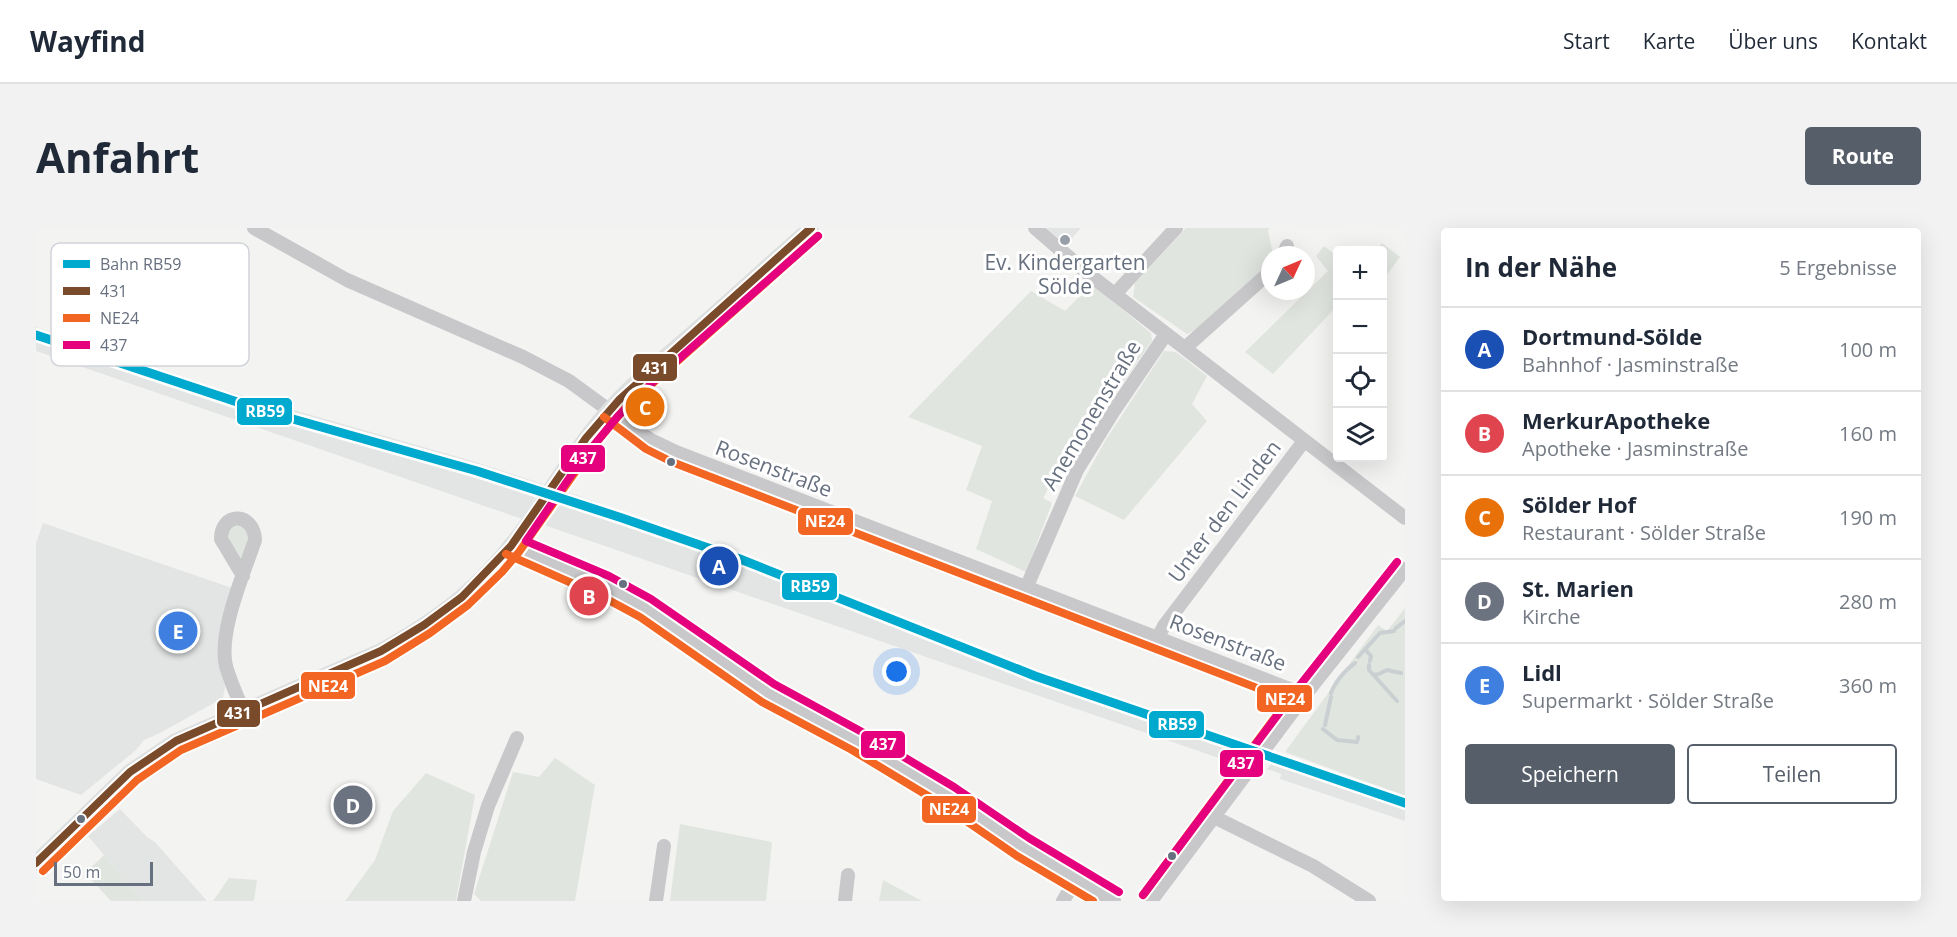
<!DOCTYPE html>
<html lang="de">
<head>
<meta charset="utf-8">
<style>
  body { margin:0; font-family:"Open Sans",sans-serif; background:#f2f2f3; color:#1f2937 }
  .controls { position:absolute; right:18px; top:18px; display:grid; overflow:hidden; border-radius:6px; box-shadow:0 6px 24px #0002 }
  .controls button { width:54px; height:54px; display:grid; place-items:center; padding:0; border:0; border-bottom:2px solid #e0e1e3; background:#fff; color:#1f2937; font:30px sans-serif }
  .compass { position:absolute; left:1225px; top:18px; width:54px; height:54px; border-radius:50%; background:#fff; box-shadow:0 6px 24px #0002; rotate:46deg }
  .scale { position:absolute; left:18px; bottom:15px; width:99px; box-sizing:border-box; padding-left:6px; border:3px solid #67707f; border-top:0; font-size:16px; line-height:21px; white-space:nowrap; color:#67707f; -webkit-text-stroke:4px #fff; paint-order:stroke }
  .you { position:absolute; left:861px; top:444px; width:21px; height:21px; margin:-15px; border:4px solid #fff; border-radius:50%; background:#1a73e8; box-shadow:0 0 0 9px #1a73e833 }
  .badge { display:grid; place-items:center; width:39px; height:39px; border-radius:50%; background:#555e69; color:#fff; font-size:20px; font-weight:700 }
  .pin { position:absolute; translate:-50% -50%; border:3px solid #fff; box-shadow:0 2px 6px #0006 }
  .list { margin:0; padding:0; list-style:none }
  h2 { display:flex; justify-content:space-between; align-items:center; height:78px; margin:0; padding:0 24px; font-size:26px }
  h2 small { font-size:20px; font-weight:400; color:#747a83 }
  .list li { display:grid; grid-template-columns:39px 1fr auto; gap:18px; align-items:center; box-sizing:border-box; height:84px; padding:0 24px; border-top:2px solid #e0e1e3 }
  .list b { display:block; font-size:22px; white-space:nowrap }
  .list p { margin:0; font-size:20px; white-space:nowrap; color:#747a83 }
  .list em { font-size:20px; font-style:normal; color:#747a83 }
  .actions { display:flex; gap:12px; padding:18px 24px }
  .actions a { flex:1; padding:14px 0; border:2px solid #555e69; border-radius:6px; text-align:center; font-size:21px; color:#555e69 }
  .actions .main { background:#555e69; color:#fff }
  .icon { flex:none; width:33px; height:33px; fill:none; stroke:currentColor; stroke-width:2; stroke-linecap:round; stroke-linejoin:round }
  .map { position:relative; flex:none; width:1369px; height:673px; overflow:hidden; border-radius:6px }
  header { display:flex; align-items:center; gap:36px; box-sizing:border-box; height:84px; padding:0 30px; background:#fff; border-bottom:2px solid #e0e1e3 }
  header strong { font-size:28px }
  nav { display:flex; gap:33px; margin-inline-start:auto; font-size:21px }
  .intro { display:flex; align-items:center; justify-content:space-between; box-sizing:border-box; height:144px; padding:0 36px }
  h1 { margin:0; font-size:42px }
  .button { padding:15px 27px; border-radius:6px; background:#555e69; color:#fff; font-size:21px; font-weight:700 }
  main { display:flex; gap:36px; padding:0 36px }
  aside { flex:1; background:#fff; border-radius:6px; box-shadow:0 6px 24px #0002 }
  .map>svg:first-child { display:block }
</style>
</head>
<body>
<header>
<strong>Wayfind</strong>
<nav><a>Start</a><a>Karte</a><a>Über uns</a><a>Kontakt</a></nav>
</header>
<div class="intro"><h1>Anfahrt</h1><a class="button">Route</a></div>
<main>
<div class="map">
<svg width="1369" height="673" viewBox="0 0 1369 673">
  <rect width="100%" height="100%" fill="#f3f3f2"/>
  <path fill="#e3e5e5" d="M 1010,0 L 1045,0 L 1030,17 Z
    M 0,99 L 187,162 L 433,232 L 507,256 L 486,291 L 0,123 Z
    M 529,263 L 771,349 L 914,409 L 1022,449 L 1215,516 L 1200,536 L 508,297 Z
    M 7,295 L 196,360 L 184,400 L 182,421 L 183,435 L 189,459 L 187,470 L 122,506 L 108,512 L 100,522 L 45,567 L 0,551 L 0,315 Z
    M 1243,525 L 1369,567 L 1369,593 L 1244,551 L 1245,546 L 1231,541 Z
    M 84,581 L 111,609 L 119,614 L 171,673 L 107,673 L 52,608 Z"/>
  <path fill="#e1e5e0" d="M 1150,0 L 1234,0 L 1232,2 L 1237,27 L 1234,27 L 1234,35 L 1160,102 L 1151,106 L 1097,69 L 1099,55 Z
    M 1346,15 L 1364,29 L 1347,52 L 1346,22 L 1339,22 Z
    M 1288,18 L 1301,28 L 1301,78 L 1237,146 L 1209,124 L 1292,43 L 1280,28 Z
    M 1056,56 L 1115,105 L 1116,113 L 1070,179 L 1063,175 L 1040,208 L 1007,270 L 1016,275 L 990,344 L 940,321 L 956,273 L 930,262 L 946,218 L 872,189 L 995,63 L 1029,83 Z
    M 1128,123 L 1140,124 L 1171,148 L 1156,176 L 1171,193 L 1088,292 L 1039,268 L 1069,213 Z
    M 197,297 C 219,298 211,317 207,331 L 204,332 L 191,311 L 193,300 Z
    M 1369,380 L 1369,568 L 1249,524 L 1342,397 L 1351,403 Z
    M 519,530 L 559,557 L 539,673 L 445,673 L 438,666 L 477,544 L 503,549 Z
    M 390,545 L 439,567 L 420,673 L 309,673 L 339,632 L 357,583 Z
    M 644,596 L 736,614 L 730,673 L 634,673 Z
    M 68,627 L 102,667 L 107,673 L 75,673 L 49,645 Z
    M 193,650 L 221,652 L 218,673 L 177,673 Z
    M 847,652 L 886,673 L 843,673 Z"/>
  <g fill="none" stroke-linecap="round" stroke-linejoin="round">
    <path stroke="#cacfd2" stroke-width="4" d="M 1360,400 L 1369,393
      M 1329,421 L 1335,428 L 1334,433
      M 1322,429 L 1344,405 L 1358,403
      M 1333,437 L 1333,442 L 1361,473
      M 1337,447 L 1343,446 L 1351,442 L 1365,445
      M 1295,465 C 1299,454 1309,442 1319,435
      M 1289,497 L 1295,469
      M 1287,501 L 1301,512 L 1321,514
      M 1322,511 L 1322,509"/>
    <path stroke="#c8c8ca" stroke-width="14" d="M 218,0 L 311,52 L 487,129 L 533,153 L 600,202 L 615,212 L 640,224 L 1269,467
      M 999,0 L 1050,44 L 1369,290
      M 1247,27 L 1251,18
      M 1079,66 L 1140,0
      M 1149,120 L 1234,44
      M 474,317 L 512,335 L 569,358 L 610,380 L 732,465 L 821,513 L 913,568 L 987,619 L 1078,673
      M 991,358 L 1041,242 L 1077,184 L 1130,106
      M 1122,409 L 1128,398 L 1268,213
      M 207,482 C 201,468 194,453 190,438 C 182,404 208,345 219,312 C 218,284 185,283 185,311 L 207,348
      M 1178,589 L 1277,638 L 1333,673
      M 428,673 L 438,624 L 452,578 L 481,510
      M 620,673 L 628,618
      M 809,673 L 812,647
      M 1027,673 L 1040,651
      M 1115,673 L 1269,467 L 1369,341"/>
    <path stroke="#dddede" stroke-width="16" d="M 0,635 L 94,544 L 140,513 L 345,423 C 408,388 448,356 491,297 C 518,258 541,218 573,182 C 598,154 628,130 656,106 C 696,71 735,35 775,0"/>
    <defs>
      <path id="bus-1" d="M 0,635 L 94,544 L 140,513 L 345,423 L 388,397 L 426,369 L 475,318 L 550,210 L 583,172 L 775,0"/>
      <path id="bus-2" d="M 568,189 L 610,221 L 636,234 L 1252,472 L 1107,667
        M 470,326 L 565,368 L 604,389 L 726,474 L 816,522 L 907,577 L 981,628 L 1057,673
        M 7,643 L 101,552 L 145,522 L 349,433 L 394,405 L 432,377 L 466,344 L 483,324 L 559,216 L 590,179 L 782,8"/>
      <path id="bus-3" d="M 782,8 L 619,152 L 582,188 L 545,233 L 490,313 L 573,348 L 615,371 L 738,456 L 826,504 L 918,559 L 993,610 L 1083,664
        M 1107,667 L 1261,461 L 1361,334"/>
    </defs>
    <use href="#bus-1" stroke="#fff" stroke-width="12"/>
    <use href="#bus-2" stroke="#fff" stroke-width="12"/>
    <use href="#bus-3" stroke="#fff" stroke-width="12"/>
    <use href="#bus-1" stroke="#7a4b2a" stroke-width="8"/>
    <use href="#bus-2" stroke="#f26522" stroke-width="8"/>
    <use href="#bus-3" stroke="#e5007d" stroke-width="8"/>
    <defs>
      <path id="rail-1" d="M 0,107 L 225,182 L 441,243 L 586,290 L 704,331 L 999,448 L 1369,575"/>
    </defs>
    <use href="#rail-1" stroke="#fff" stroke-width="14"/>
    <use href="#rail-1" stroke="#00a9ce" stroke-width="9"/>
  </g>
  <circle fill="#989ea7" stroke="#fff" stroke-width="2" cx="1029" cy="12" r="6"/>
  <g fill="#67707f" stroke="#fff" stroke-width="2">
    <circle cx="635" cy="234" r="5"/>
    <circle cx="587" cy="356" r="5"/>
    <circle cx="45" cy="591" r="5"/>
    <circle cx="1136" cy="628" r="5"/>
  </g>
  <g text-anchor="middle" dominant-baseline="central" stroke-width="6" stroke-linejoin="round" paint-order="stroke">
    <g font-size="21" fill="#67707f" stroke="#fff">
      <text x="1029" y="34">Ev. Kindergarten<tspan x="1029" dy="24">Sölde</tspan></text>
    </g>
    <g font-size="21" fill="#67707f" stroke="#fff">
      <text transform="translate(1055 187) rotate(-59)">Anemonenstraße</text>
      <text transform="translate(738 240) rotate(21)">Rosenstraße</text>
      <text transform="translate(1188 283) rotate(-53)">Unter den Linden</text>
      <text transform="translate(1192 414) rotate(21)">Rosenstraße</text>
    </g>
  </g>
  <rect x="15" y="15" width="198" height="123" rx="9" fill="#fff" stroke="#d1d4d9" stroke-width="1.5"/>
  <rect x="27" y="32" width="27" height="8" fill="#00a9ce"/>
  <rect x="27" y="59" width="27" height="8" fill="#7a4b2a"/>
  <rect x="27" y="86" width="27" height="8" fill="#f26522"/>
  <rect x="27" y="113" width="27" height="8" fill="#e5007d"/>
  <g font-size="16" fill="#67707f">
    <text x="64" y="42">Bahn RB59</text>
    <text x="64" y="69">431</text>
    <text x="64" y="96">NE24</text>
    <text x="64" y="123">437</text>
  </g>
  <g stroke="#fff" stroke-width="2">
    <rect x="596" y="125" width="46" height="29" rx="6" fill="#7a4b2a"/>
    <rect x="200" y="169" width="57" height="29" rx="6" fill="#00a9ce"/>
    <rect x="524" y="216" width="46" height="29" rx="6" fill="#e5007d"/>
    <rect x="761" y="279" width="57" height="29" rx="6" fill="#f26522"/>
    <rect x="745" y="344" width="57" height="29" rx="6" fill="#00a9ce"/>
    <rect x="264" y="443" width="56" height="29" rx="6" fill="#f26522"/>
    <rect x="1220" y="456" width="57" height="29" rx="6" fill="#f26522"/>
    <rect x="180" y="471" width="45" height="29" rx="6" fill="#7a4b2a"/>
    <rect x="1112" y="482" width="57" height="29" rx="6" fill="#00a9ce"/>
    <rect x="824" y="502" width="46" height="29" rx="6" fill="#e5007d"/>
    <rect x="1183" y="521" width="45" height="29" rx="6" fill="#e5007d"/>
    <rect x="885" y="567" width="56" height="29" rx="6" fill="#f26522"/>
  </g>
  <g font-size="16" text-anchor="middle" font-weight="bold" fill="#fff">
    <text x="619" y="146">431</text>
    <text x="229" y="189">RB59</text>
    <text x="547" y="236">437</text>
    <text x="789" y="299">NE24</text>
    <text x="774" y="364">RB59</text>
    <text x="292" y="464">NE24</text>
    <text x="1249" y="477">NE24</text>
    <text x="202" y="491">431</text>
    <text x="1141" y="502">RB59</text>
    <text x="847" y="522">437</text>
    <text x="1205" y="541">437</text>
    <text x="913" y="587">NE24</text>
  </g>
</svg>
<div class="controls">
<button>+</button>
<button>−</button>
<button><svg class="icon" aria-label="locate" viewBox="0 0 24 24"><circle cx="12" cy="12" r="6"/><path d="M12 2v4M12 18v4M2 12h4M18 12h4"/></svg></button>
<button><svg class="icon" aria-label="layers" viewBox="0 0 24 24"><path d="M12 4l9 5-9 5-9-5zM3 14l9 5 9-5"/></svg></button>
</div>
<svg class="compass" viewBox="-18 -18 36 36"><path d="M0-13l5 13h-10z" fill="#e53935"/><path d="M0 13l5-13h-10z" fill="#747a83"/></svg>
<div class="scale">50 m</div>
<div class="you"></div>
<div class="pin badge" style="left:683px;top:338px;background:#1a4fb4">A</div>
<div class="pin badge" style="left:553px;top:368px;background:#e0444e">B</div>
<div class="pin badge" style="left:609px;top:179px;background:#e8710a">C</div>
<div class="pin badge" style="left:317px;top:577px;background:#6b7280">D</div>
<div class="pin badge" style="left:142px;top:403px;background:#3f7fe0">E</div>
</div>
<aside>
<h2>In der Nähe<small>5 Ergebnisse</small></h2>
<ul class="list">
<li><span class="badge" style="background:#1a4fb4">A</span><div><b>Dortmund-Sölde</b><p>Bahnhof · Jasminstraße</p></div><em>100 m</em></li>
<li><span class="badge" style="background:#e0444e">B</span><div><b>MerkurApotheke</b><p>Apotheke · Jasminstraße</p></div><em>160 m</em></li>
<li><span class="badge" style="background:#e8710a">C</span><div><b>Sölder Hof</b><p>Restaurant · Sölder Straße</p></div><em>190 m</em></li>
<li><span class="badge" style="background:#6b7280">D</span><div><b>St. Marien</b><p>Kirche</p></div><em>280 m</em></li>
<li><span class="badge" style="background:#3f7fe0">E</span><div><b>Lidl</b><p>Supermarkt · Sölder Straße</p></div><em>360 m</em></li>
</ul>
<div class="actions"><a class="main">Speichern</a><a>Teilen</a></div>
</aside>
</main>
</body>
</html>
